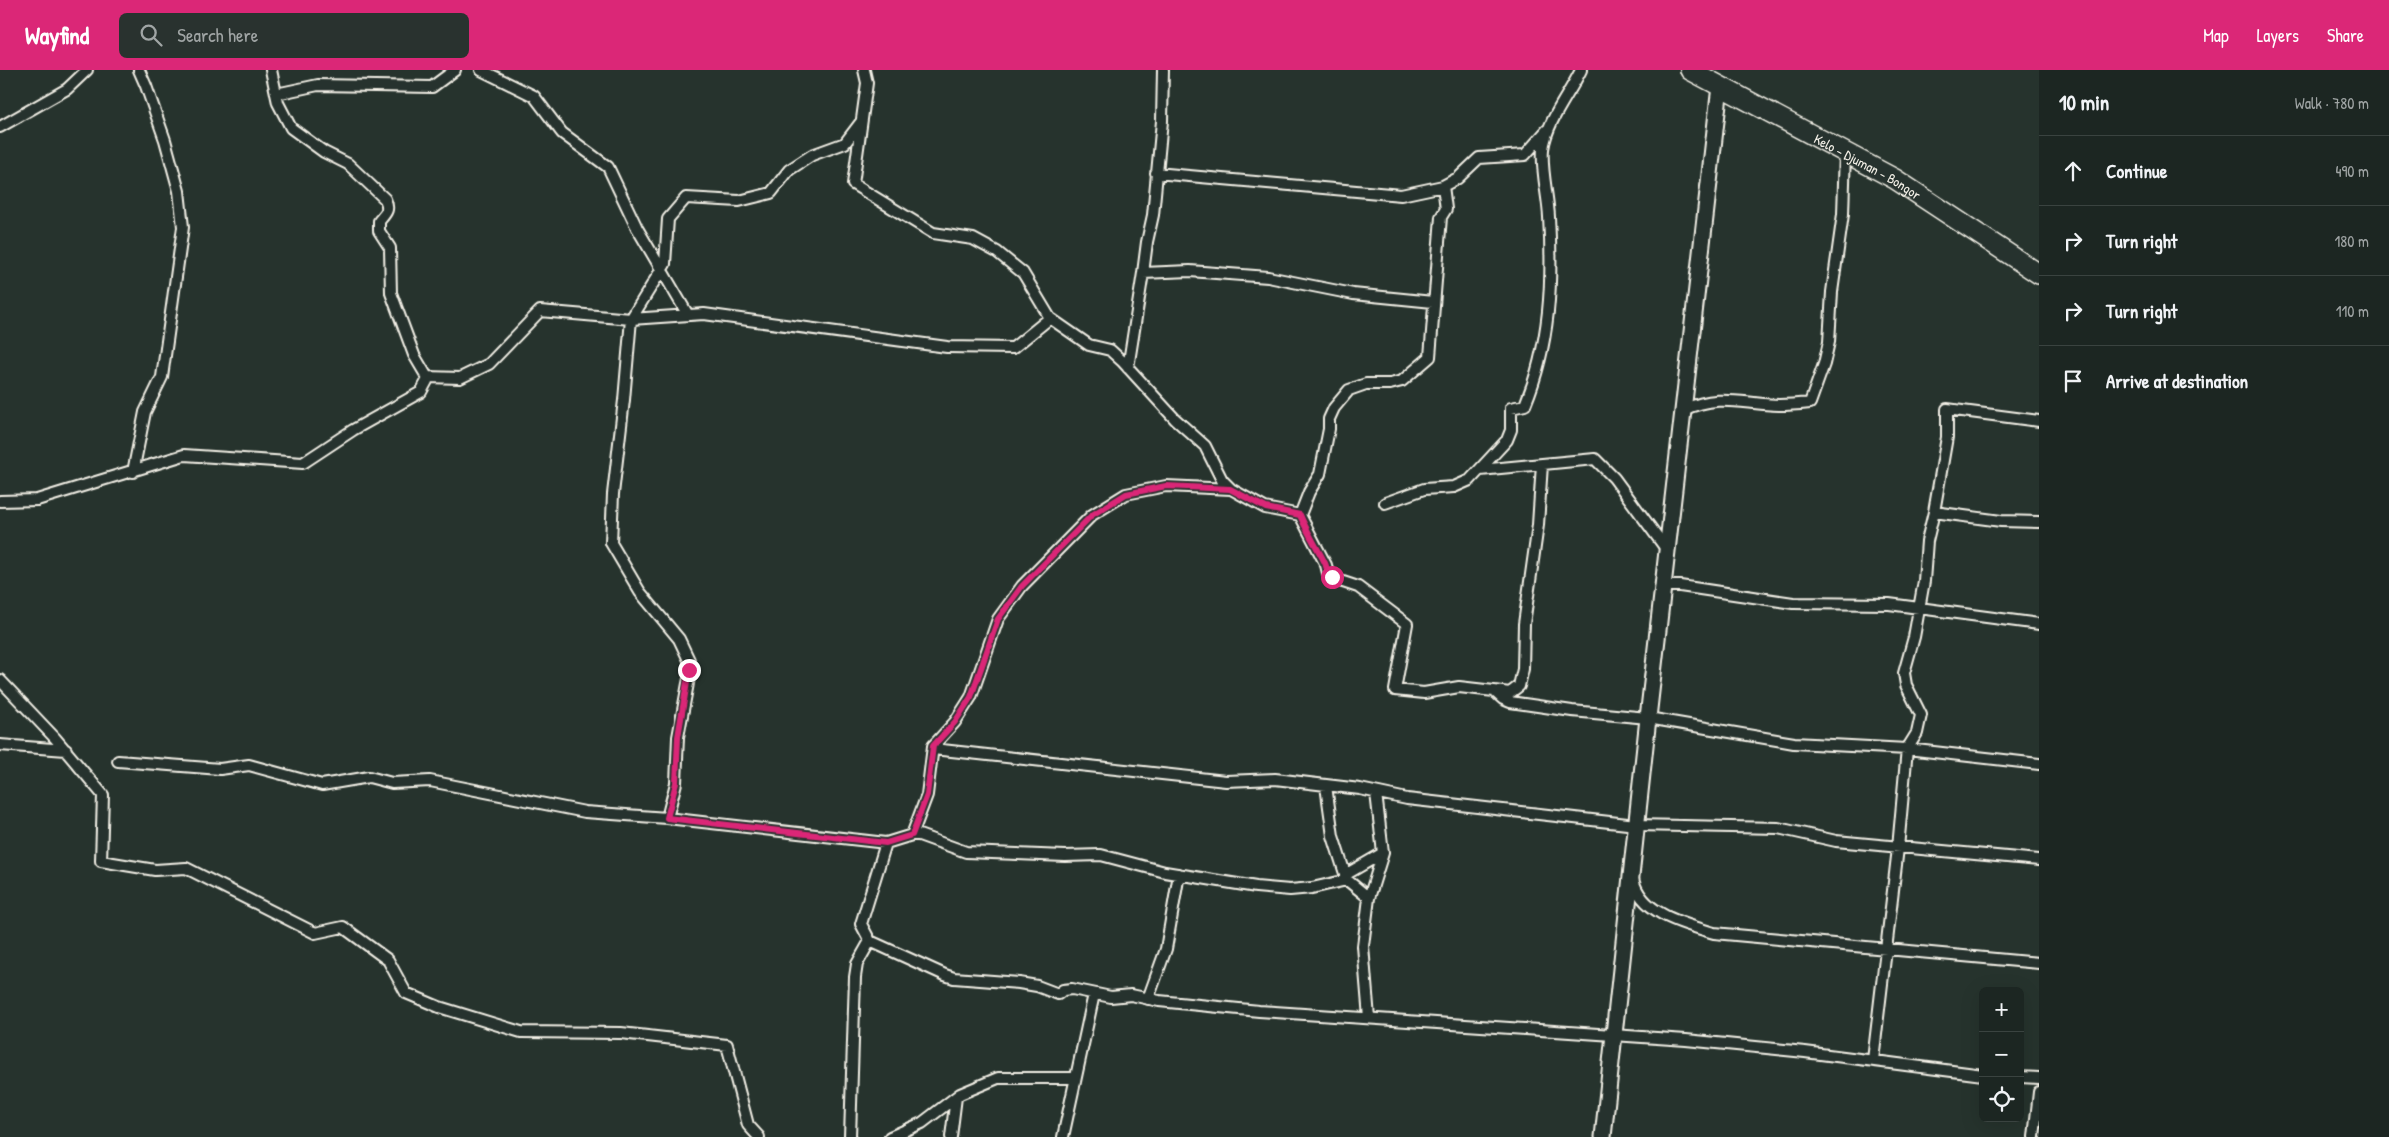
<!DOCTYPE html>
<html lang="en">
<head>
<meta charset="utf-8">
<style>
  body { margin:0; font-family:"Patrick Hand",sans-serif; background:#29322f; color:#f1f3f6 }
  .controls { position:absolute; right:15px; bottom:15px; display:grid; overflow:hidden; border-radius:8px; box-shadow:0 5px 20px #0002 }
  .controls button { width:45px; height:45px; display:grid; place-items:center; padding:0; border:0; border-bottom:1px solid #3a4340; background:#1c2622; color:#f1f3f6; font:25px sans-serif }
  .stop { position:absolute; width:15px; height:15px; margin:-11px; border:4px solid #db2777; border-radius:50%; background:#fff }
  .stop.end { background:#db2777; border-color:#fff; box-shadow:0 1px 5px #0008 }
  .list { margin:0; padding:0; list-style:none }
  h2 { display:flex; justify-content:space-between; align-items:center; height:65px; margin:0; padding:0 20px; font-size:21px }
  h2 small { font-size:16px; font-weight:400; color:#a0a5a5 }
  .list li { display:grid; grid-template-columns:32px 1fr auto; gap:15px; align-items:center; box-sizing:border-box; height:70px; padding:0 20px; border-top:1px solid #3a4340 }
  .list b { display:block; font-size:19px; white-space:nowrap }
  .list em { font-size:16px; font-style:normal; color:#a0a5a5 }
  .icon { flex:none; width:28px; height:28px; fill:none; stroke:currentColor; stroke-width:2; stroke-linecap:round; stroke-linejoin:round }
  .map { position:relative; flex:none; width:2039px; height:1067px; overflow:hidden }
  header { display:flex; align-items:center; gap:30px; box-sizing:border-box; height:70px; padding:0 25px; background:#db2777; color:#fff }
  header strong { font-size:24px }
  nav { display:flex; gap:28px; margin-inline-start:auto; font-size:18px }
  .search { width:350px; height:45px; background:#29322f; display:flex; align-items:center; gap:12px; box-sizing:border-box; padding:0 18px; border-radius:8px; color:#a0a5a5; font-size:19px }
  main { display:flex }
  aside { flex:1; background:#1c2622 }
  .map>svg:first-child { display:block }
</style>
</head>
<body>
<header>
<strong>Wayfind</strong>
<div class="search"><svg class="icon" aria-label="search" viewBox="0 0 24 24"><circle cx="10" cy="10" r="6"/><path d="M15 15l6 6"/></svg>Search here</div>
<nav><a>Map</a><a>Layers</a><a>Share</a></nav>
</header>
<main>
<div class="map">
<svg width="2039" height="1067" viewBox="0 0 2039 1067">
  <rect width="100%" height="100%" fill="#26332d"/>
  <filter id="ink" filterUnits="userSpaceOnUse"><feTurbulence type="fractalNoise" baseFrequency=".02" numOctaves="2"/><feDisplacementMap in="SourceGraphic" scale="10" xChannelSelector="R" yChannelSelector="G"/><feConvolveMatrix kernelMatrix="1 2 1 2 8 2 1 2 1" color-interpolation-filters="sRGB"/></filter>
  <g filter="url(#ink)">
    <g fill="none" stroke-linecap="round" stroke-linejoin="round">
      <defs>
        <path id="street" d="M 271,0 L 278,33 L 291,58 L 324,82 L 348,94 L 385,129 C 390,140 386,143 379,151 L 379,161 L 390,178 L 391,223 L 414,285 L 427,307 L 460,308 L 489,294 L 540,241 L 631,249 L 624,330 L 613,424 L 611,473 L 640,522 L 679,569 L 689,590 L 689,608 L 678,667 L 676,713 L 667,748
          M 481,0 L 534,26 L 562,63 L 608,97 L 637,158 L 688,245
          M 864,0 L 867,13 L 853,114 L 933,163 L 973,169 L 997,182 L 1023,203 L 1050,248 L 1089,275 L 1110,280 L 1122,291 L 1175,349 L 1205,376 L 1222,410 L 1231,419 L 1265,438 L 1300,445 L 1326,495 L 1328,503 L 1337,510 L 1358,517 L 1407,554 L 1395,620 L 1424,623 L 1459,617 L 1494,621 L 1503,629 L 1510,632 L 1572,641 L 1648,648 L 1794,673 L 1907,679 L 2039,694
          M 276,24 L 318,15 L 432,17 L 455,0
          M 0,57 L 67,19 L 87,0
          M 1156,103 L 1401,125 L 1443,116
          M 1143,203 L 1147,172 L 1153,145 L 1162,51 L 1163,0
          M 631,249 L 704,244 L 947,277 L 1013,278 L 1050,248
          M 631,249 L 665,194 L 668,149 L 686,128 L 739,131 L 771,123 L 789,100 L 812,85 L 845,73 L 861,52
          M 1128,298 L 1143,203 L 1190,201 L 1268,207 L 1353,224 L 1433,232
          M 1683,340 C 1720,323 1741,334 1779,335 C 1789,335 1800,334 1810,333 L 1824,294 L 1829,272 L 1832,222 L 1843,144 L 1845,82
          M 1480,400 L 1595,389 L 1614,408 L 1667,480
          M 133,402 L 145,342 L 162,307 L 183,157 L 179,121 L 165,70 L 146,16 L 139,0
          M 0,431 L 37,430 L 184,385 L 303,393 L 353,360 L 421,322 L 427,311
          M 1385,433 L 1424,419 L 1454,417 L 1470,410 L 1507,370 L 1511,360 L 1511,338 L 1525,335 C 1550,275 1553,211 1549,147 C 1548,125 1541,101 1543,79 C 1547,51 1569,25 1581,0
          M 1934,442 L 2001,451 L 2039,452
          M 1300,445 L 1309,422 L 1320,404 L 1329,359 L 1329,349 L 1334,338 L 1349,320 L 1366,314 L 1390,314 L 1402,311 L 1430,287 L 1441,147 L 1446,139 L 1443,116 L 1458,108 L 1479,88 L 1525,85 L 1547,60
          M 1663,516 L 1680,516 L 1793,533 L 1889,534 L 2039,554
          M 0,610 L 55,668 L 103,725 L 101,791 L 155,800 L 186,798 L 315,863 L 343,857 L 388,890 L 406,923 L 439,937 L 521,962 L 621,963 L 727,975 L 748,1055 L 759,1067
          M 1494,621 L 1510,623 L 1519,616 L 1523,599 L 1524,554 L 1538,455 L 1542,394
          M 0,675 L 66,680
          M 933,679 L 1226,711 L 1275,709 L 1360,719 L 1407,729 L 1636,755 L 1778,758 L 1836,771 L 2039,790
          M 118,691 L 220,699 L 249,695 L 322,715 L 369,707 L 392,713 L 430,711 L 585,742 L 667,748 L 886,773 L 912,765 L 919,765 L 966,782 L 1065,786 L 1101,785 L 1165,802 L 1256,817 L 1290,820 L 1312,818 L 1347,810 L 1369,828 L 1363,876 L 1369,948
          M 1326,716 L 1333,766 L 1347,810
          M 912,765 L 927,725 L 933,676 L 955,652 L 971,627 L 998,549 L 1022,516 L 1092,445 L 1126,424 L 1166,416 L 1231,419
          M 886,773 L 861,854 L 870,871 L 945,905 L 954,908 L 1019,913 L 1037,916 L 1058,924 L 1063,920 L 1072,919 L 1111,927 L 1131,925 L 1159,931 L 1259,941 L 1686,970 L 1805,982 L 1983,1005
          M 1345,805 L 1383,783
          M 1633,809 C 1641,844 1684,854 1714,863 L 2039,893
          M 1369,828 L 1383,783 L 1376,723
          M 1148,929 L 1166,879 L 1179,804
          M 1873,990 L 1898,778 L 1907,679 L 1917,663 L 1921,645 L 1906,615 L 1904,603 L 1914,567 L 1924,511 L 1927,471 L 1934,442 L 1947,367 L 1947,339 L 2039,351
          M 2020,1007 L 2039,1008
          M 850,1067 L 855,907 L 857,894 L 870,871
          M 890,1067 L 922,1053 L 960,1024 L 998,1008 L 1075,1008
          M 951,1067 L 956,1027
          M 1063,1067 L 1094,924
          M 2034,1067 L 2039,1022"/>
        <path id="secondary" d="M 1603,1067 L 1648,648 L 1720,16"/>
        <g id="highway">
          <path id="s1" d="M 1690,0 L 1895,109 L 2039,204"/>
        </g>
      </defs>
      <use href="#street" stroke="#f4f1e8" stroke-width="14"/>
      <use href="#secondary" stroke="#f4f1e8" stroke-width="19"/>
      <use href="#highway" stroke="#f4f1e8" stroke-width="22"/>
      <use href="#street" stroke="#26332d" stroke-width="10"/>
      <use href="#secondary" stroke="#26332d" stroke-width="15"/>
      <use href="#highway" stroke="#26332d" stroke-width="19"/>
    </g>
  </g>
  <g fill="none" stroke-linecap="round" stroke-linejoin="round" filter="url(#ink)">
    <path stroke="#db2777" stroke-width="6" d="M 689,600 L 678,667 L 676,713 L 667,748 L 886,773 L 912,765 L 927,725 L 933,676 L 955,652 L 971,627 L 998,549 L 1022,516 L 1092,445 L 1126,424 L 1166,416 L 1230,419 L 1266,438 L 1300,445 C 1307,462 1317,477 1325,493 C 1327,498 1327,503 1332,507"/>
  </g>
  <g text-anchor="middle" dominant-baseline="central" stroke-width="4" stroke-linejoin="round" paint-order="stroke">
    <g font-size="14" fill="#f4f1e8" stroke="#26332d">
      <text stroke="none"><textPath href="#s1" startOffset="202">Kelo - Djuman - Bongor</textPath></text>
    </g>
  </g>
</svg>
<div class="controls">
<button>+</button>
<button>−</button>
<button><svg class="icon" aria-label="locate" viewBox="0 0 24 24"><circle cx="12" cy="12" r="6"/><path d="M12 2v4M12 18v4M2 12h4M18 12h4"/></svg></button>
</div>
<div class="stop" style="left:1332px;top:507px"></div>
<div class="stop end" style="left:689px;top:600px"></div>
</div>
<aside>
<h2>10 min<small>Walk · 780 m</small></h2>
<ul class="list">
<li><svg class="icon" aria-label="ahead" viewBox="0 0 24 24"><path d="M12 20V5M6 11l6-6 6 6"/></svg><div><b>Continue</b></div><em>490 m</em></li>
<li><svg class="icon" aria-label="right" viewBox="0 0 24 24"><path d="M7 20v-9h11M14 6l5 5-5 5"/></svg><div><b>Turn right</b></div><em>180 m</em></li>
<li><svg class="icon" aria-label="right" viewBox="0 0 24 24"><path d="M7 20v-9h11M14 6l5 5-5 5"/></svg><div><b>Turn right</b></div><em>110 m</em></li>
<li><svg class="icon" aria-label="arrive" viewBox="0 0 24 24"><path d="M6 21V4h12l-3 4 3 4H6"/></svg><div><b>Arrive at destination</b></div></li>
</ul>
</aside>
</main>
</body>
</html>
